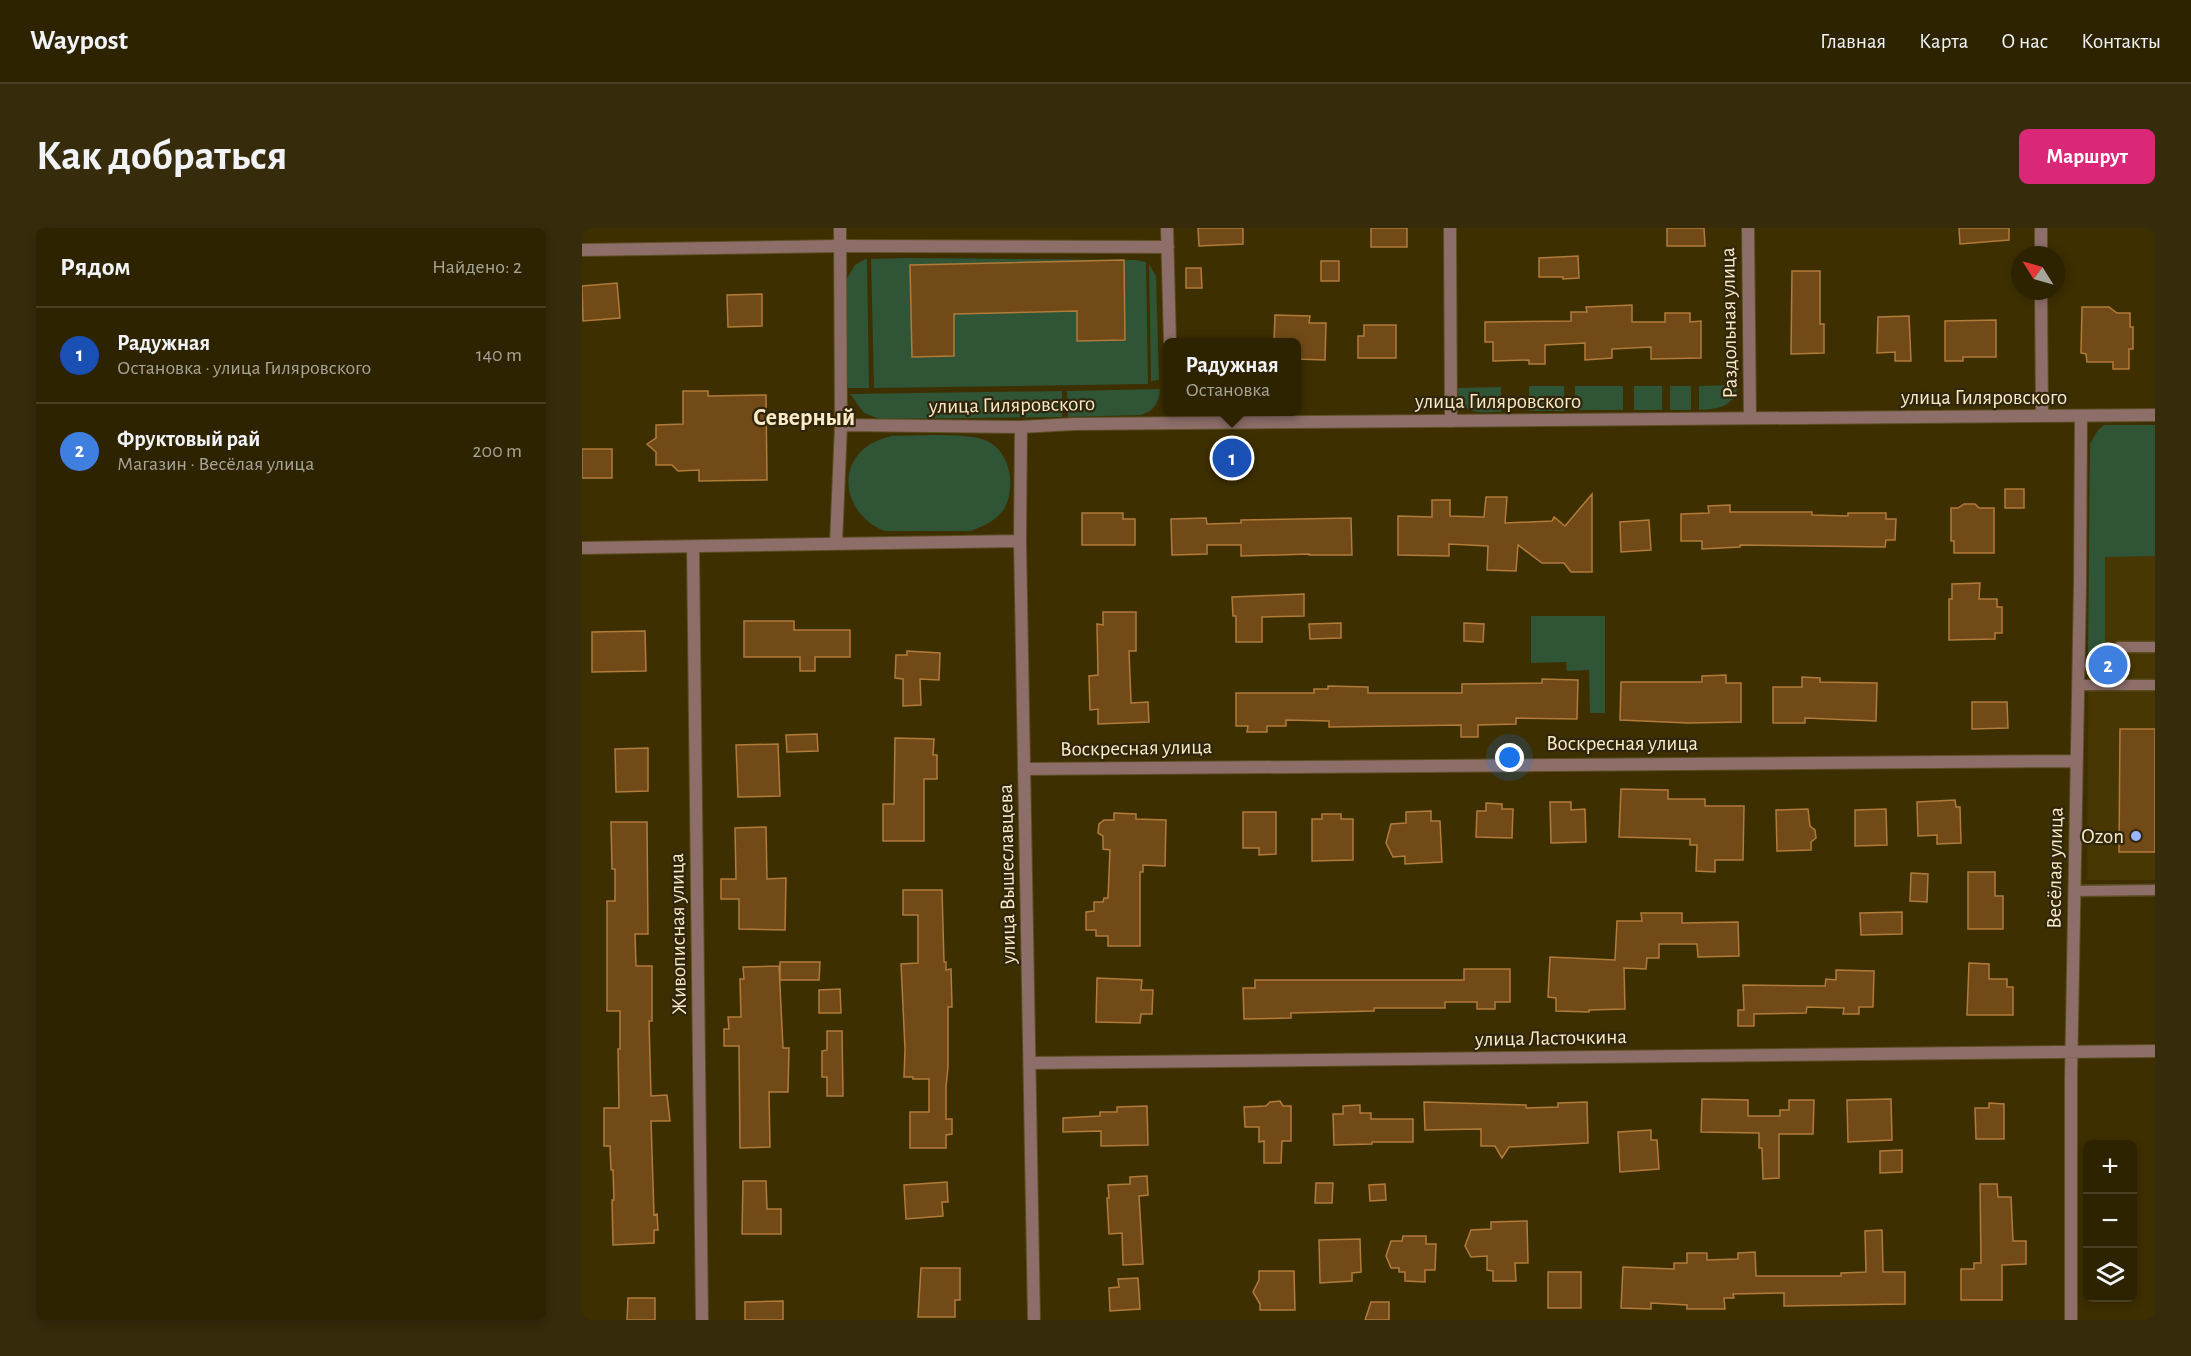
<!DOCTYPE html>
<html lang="ru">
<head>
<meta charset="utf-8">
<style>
  body { margin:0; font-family:"Alegreya Sans",sans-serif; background:#362b0b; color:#f1f3f6 }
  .controls { position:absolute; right:18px; bottom:18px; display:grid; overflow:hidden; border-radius:9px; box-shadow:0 3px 9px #0003 }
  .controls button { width:54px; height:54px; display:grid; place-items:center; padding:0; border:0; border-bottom:2px solid #494023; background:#2e2301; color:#f1f3f6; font:30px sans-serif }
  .compass { position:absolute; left:1429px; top:18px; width:54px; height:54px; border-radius:50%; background:#2e2301; box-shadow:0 3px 9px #0003; rotate:307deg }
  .you { position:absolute; left:928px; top:530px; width:21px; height:21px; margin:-15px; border:4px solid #fff; border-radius:50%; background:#1a73e8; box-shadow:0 0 0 9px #1a73e833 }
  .badge { display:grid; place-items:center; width:39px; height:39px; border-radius:50%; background:#db2777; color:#fff; font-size:20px; font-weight:700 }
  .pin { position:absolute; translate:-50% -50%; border:3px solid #fff; box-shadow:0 2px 6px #0006 }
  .popup { position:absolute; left:581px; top:110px; width:138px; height:78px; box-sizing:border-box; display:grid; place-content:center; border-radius:9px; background:#2e2301; filter:drop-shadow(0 2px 4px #0005); font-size:20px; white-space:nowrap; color:#a7a499 }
  .popup b { font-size:22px; color:#f1f3f6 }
  .popup::after { content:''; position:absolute; left:50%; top:100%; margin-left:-12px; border:12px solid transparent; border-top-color:#2e2301 }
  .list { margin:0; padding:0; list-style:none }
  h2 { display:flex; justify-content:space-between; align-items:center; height:78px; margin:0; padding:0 24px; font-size:26px }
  h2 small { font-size:20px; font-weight:400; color:#a7a499 }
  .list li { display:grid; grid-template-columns:39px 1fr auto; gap:18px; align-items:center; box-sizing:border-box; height:96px; padding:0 24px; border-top:2px solid #494023 }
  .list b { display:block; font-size:22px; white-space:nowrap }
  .list p { margin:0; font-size:20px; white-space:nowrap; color:#a7a499 }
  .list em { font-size:20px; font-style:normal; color:#a7a499 }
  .icon { flex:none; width:33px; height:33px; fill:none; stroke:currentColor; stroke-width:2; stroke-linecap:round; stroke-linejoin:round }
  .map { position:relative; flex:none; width:1573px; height:1092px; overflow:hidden; border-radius:9px }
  header { display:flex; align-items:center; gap:36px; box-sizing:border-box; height:84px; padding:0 30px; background:#2e2301; border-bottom:2px solid #494023 }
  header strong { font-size:28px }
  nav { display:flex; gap:33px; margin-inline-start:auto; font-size:21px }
  .intro { display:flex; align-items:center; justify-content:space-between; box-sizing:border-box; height:144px; padding:0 36px }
  h1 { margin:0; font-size:42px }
  .button { padding:15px 27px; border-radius:9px; background:#db2777; color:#fff; font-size:21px; font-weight:700 }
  main { display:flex; gap:36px; padding:0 36px }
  aside { flex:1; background:#2e2301; border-radius:9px; box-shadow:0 3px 9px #0003 }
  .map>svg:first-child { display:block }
</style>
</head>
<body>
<header>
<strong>Waypost</strong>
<nav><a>Главная</a><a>Карта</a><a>О нас</a><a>Контакты</a></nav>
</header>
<div class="intro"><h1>Как добраться</h1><a class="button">Маршрут</a></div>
<main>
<aside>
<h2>Рядом<small>Найдено: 2</small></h2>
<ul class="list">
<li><span class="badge" style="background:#1a4fb4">1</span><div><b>Радужная</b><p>Остановка · улица Гиляровского</p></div><em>140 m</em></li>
<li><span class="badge" style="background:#3f7fe0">2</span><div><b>Фруктовый рай</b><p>Магазин · Весёлая улица</p></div><em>200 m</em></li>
</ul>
</aside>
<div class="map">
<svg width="1573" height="1092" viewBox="0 0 1573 1092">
  <rect width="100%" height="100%" fill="#3e2f01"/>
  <path fill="#483702" d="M 1522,197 L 1573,197 L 1573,652 L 1505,652 L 1508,216 L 1516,202 Z"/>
  <path fill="#2f5436" d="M 323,30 L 554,32 L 564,34 L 566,156 L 292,160 L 289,31 Z
    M 283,31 L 285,31 L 287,160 L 266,160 L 264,148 L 264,52 L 273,37 Z
    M 567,36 L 574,48 L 577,152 L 569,153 Z
    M 1156,157 C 1152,179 1137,181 1117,182 L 1117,158 Z
    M 947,158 L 982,158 L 982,183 L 947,183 Z
    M 993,158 L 1041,158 L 1041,182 L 993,182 Z
    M 1052,158 L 1080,158 L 1080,182 L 1052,182 Z
    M 1088,158 L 1109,158 L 1109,182 L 1088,182 Z
    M 919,159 L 919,184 C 897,184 878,188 875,160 Z
    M 578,161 C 577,175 572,183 559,187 L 486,189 L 485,163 Z
    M 480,163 L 480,189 L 298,191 L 282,185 L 268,166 Z
    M 1522,197 L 1573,197 L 1573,328 L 1523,329 L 1523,437 L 1512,437 L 1506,432 L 1508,216 L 1516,202 Z
    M 309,208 C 333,208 385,204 405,213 C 429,224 434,260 422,281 C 414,293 400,299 388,303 L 303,303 C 266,290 251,241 287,217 C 294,212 301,211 309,208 Z
    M 949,388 L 1023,388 L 1023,485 L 1008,485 L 1007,442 L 985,443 L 984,434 L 949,435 Z"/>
  <path fill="#724a17" stroke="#b17b3a" stroke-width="1.5" d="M 616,0 L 661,0 L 661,16 L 617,18 Z
    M 789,0 L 825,0 L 825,19 L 789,19 Z
    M 1085,0 L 1122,0 L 1123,18 L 1085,18 Z
    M 1377,0 L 1427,0 L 1427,12 L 1378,16 Z
    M 996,28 L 997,50 L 981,51 L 981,49 L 957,49 L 957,30 Z
    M 542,32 L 543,112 L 495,113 L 495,83 L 372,86 L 372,128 L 330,129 L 328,37 Z
    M 739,33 L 757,33 L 757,53 L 739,53 Z
    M 604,40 L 619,40 L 620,60 L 604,60 Z
    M 1210,43 L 1238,43 L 1238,96 L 1242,96 L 1242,125 L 1209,126 Z
    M 35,55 L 38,90 L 1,93 L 0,58 Z
    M 180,66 L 180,98 L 146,99 L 145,67 Z
    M 1050,77 L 1050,94 L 1083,94 L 1083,85 L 1108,85 L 1108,94 L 1119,93 L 1119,130 L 1069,131 L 1069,119 L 1030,121 L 1030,130 L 1003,132 L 1003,115 L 963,117 L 963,136 L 947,136 L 947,132 L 911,133 L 911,114 L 903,114 L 903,94 L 989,93 L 989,84 L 1005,84 L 1004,79 Z
    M 1500,79 L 1527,79 L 1535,85 L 1548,85 L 1548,99 L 1551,99 L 1551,121 L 1547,121 L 1547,141 L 1531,141 L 1531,134 L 1505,134 L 1504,126 L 1499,125 Z
    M 693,87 L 728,88 L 727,95 L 744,95 L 743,132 L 714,131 L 714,114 L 692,114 Z
    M 1327,88 L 1329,133 L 1313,133 L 1313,124 L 1295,125 L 1296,89 Z
    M 1414,92 L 1414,129 L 1381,129 L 1381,133 L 1363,133 L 1363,93 Z
    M 782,97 L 814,97 L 814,130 L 776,130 L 776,108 L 782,108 Z
    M 101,163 L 126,163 L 126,168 L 184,167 L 185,252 L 117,253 L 117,242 L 96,243 L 90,237 L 74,237 L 74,224 L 65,216 L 74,210 L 74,197 L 101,196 Z
    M 0,221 L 30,221 L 30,250 L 0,250 Z
    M 1423,261 L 1442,261 L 1442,280 L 1423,280 Z
    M 1010,266 L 1010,344 L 989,344 L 982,335 L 960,335 L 936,317 L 934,343 L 905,342 L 906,318 L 867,316 L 867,328 L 816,327 L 816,288 L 850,289 L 850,272 L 868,272 L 868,288 L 902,289 L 904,269 L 925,269 L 923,295 L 970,293 L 972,289 L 983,298 Z
    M 1382,276 L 1393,276 L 1397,280 L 1412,280 L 1412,325 L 1372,325 L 1372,313 L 1369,313 L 1369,280 L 1376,280 Z
    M 1148,277 L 1148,284 L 1230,284 L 1230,287 L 1266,288 L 1266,285 L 1304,285 L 1304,291 L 1314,291 L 1313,312 L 1304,312 L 1303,319 L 1158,317 L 1158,319 L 1120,321 L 1120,313 L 1099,313 L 1099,286 L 1127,285 L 1126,278 Z
    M 500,285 L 541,285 L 541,291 L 553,291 L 553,317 L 500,317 Z
    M 624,290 L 625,296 L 659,295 L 659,292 L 769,290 L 770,327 L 727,327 L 727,326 L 659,328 L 659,317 L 625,317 L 625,326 L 590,327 L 589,291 Z
    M 1067,292 L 1069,322 L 1039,324 L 1038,294 Z
    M 1398,355 L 1397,371 L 1415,371 L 1415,379 L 1420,379 L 1420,405 L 1413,405 L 1413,411 L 1367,412 L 1367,371 L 1370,371 L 1370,356 Z
    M 722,366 L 722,388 L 680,389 L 680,414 L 654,414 L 654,388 L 651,388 L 650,369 Z
    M 521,384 L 554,384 L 554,423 L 547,423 L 549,475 L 566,474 L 567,494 L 516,496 L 516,481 L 508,482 L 507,448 L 516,447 L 515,396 L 521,397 Z
    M 162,393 L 212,393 L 212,402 L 268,402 L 268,429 L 233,429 L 233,443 L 218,443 L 218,429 L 162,429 Z
    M 759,395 L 759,410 L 728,411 L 727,396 Z
    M 882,395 L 902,396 L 901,414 L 882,413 Z
    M 63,403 L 64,443 L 10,444 L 10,404 Z
    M 325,423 L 358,425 L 357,452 L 338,451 L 339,477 L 321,478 L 321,451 L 313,450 L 314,427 L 325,427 Z
    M 1144,447 L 1144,455 L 1159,455 L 1159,494 L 1106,495 L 1038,492 L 1039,454 L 1120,454 L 1120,448 Z
    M 1220,449 L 1238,450 L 1238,454 L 1295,455 L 1294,493 L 1223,490 L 1223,495 L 1191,495 L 1191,459 L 1220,459 Z
    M 960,451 L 996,452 L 995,491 L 934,490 L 934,496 L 896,497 L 896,509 L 879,509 L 879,497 L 747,499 L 747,493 L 704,492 L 704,498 L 685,498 L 685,504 L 665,504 L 666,498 L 654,498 L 654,465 L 732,465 L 732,461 L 746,461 L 746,458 L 786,459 L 786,465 L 880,465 L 880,456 L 960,455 Z
    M 1390,474 L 1425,474 L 1426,500 L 1390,501 Z
    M 1538,501 L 1573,501 L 1573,624 L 1537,624 Z
    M 235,506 L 236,523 L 205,524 L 204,507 Z
    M 313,510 L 352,511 L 351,527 L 355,527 L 355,551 L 342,551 L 342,613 L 301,613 L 301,576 L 312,576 Z
    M 196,516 L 198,568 L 156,569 L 154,517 Z
    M 66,520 L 66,563 L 34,564 L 33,521 Z
    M 1039,561 L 1086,562 L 1086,571 L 1123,571 L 1123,578 L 1162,578 L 1161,632 L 1133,632 L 1133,644 L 1114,643 L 1115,617 L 1108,617 L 1108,611 L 1037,609 Z
    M 1373,572 L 1374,579 L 1378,579 L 1379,615 L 1355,616 L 1355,607 L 1336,608 L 1335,574 Z
    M 968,574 L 989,574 L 989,582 L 1003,581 L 1004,614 L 969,615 Z
    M 904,575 L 920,576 L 920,581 L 931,581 L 930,610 L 894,609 L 895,583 L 904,583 Z
    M 1226,581 L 1228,598 L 1233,602 L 1234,610 L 1229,614 L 1229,622 L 1195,623 L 1194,582 Z
    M 1304,581 L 1305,617 L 1273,618 L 1273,582 Z
    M 849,583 L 849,593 L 858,593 L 860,634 L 823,636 L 823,628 L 811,629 L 804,615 L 809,596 L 824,595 L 824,584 Z
    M 661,584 L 694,584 L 694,626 L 677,627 L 677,620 L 661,620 Z
    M 532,585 L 554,586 L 554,591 L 584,592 L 583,638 L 561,637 L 561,644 L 558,644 L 558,718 L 526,718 L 526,708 L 514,708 L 514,702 L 504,702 L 504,684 L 512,683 L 512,674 L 521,674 L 522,670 L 526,670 L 528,622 L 521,621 L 521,608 L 516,605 L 517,596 L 522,592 L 532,592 Z
    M 740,586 L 759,586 L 759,591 L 771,591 L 771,632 L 730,633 L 730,591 L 740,591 Z
    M 29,594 L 65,594 L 66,706 L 53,706 L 54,738 L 70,738 L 70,793 L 67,793 L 69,868 L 85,867 L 88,893 L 69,893 L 72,987 L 75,986 L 76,1002 L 72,1002 L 72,1015 L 31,1017 L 30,972 L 32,972 L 31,942 L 29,942 L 28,918 L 22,918 L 22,880 L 37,880 L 36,821 L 38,821 L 38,783 L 25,783 L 25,673 L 33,673 L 33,641 L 30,641 Z
    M 184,599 L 185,651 L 204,650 L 203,702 L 157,701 L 157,671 L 139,671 L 139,651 L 154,651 L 153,600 Z
    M 1386,644 L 1413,644 L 1413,668 L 1421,668 L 1421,701 L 1386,701 Z
    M 1329,645 L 1346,646 L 1345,674 L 1328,673 Z
    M 321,662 L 360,662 L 362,734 L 364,734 L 364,742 L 369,741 L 370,779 L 366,779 L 366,839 L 364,859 L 364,891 L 370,891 L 370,906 L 364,907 L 364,920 L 328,920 L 328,884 L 347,884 L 347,851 L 331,851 L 331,849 L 322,849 L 323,821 L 319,736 L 336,735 L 336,687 L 321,687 Z
    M 1320,684 L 1320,706 L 1279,707 L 1278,685 Z
    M 1059,685 L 1100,685 L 1100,695 L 1156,694 L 1157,728 L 1116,729 L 1115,716 L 1077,716 L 1077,730 L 1065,730 L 1064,741 L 1042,740 L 1043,781 L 1007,782 L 1007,784 L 974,783 L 974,770 L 966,769 L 968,729 L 1033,732 L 1035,693 L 1060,693 Z
    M 198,734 L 238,734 L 237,752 L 198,752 Z
    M 1387,735 L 1407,736 L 1407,751 L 1425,751 L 1425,759 L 1431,759 L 1431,787 L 1385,787 Z
    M 197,738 L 201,820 L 207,820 L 206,864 L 187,864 L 188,919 L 158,920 L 157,818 L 142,818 L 142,801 L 147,801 L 146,789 L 159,789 L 158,751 L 162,751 L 161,739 Z
    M 882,741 L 928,741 L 928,774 L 913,774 L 913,781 L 895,781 L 895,774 L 863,774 L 863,780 L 792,780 L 792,783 L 709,785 L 709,790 L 662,791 L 661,760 L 673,760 L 673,752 L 882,752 Z
    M 1254,742 L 1292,743 L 1291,779 L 1277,779 L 1277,786 L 1261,786 L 1262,780 L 1225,779 L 1224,785 L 1172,786 L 1172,798 L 1156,798 L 1156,782 L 1162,782 L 1161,757 L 1243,758 L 1244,751 L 1254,752 Z
    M 515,750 L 560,752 L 559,762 L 571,762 L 570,786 L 559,786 L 558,795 L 514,794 Z
    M 258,761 L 259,785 L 237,785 L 237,762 Z
    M 245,803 L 260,803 L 261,868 L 245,868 L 245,849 L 240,849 L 240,823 L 245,822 Z
    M 1120,871 L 1166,872 L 1166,888 L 1198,888 L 1198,882 L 1207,882 L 1207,872 L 1232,872 L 1231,906 L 1197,906 L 1197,950 L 1181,951 L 1180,920 L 1177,920 L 1177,905 L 1119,904 Z
    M 1309,871 L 1310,912 L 1266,914 L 1265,872 Z
    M 698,873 L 701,878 L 709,878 L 709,913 L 700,913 L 699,935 L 682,935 L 682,913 L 677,914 L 677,899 L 663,899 L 662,879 L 684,878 L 688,874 Z
    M 842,874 L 944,877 L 944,880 L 976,879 L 976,875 L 1005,874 L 1006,915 L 927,919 L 920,930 L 913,918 L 899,918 L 899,901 L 843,902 Z
    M 1407,875 L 1422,876 L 1422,911 L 1394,911 L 1393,880 L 1407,880 Z
    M 778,877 L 778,885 L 789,885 L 789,891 L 831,891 L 831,914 L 790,914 L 790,916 L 752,917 L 751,886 L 761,886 L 761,878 Z
    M 565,878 L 566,917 L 519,918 L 519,903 L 481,904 L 481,890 L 518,888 L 518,884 L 535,884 L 535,879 Z
    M 1069,902 L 1069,912 L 1075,912 L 1077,941 L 1038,944 L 1036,904 Z
    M 1320,922 L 1320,944 L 1298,945 L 1298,923 Z
    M 565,948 L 566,967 L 557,968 L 561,1036 L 541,1037 L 540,1005 L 527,1006 L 525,970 L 527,970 L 526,957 L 548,956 L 548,949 Z
    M 161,953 L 184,953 L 185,981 L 199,981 L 199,1006 L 160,1006 Z
    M 365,954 L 366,974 L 360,974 L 361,988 L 324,991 L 322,957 Z
    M 734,955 L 751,955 L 750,975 L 733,975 Z
    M 803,956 L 804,972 L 788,973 L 787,957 Z
    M 1398,956 L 1415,956 L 1416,969 L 1429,969 L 1431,1013 L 1444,1013 L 1444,1036 L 1420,1037 L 1420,1072 L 1379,1072 L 1379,1041 L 1392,1041 L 1392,1035 L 1399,1035 Z
    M 945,993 L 946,1035 L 933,1035 L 934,1053 L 911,1053 L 911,1043 L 905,1042 L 905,1028 L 889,1029 L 883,1018 L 889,1002 L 909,1001 L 909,994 Z
    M 1300,1002 L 1301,1044 L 1323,1044 L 1323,1076 L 1202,1078 L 1202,1065 L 1151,1066 L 1152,1070 L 1142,1070 L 1143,1081 L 1105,1081 L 1105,1077 L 1069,1075 L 1069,1081 L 1039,1080 L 1041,1039 L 1092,1041 L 1092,1035 L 1105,1035 L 1105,1025 L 1125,1025 L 1125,1032 L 1156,1031 L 1156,1025 L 1173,1024 L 1174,1048 L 1259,1048 L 1259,1045 L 1284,1044 L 1283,1003 Z
    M 821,1008 L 844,1008 L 844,1016 L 854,1016 L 853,1042 L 843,1042 L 843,1054 L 823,1053 L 823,1044 L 817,1044 L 817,1040 L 809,1040 L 804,1028 L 809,1013 L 820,1013 Z
    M 778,1011 L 779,1044 L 770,1045 L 770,1053 L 738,1055 L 737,1012 Z
    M 339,1040 L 378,1040 L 378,1072 L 373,1072 L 373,1089 L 336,1089 Z
    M 677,1043 L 712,1043 L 713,1082 L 678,1082 L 678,1076 L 671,1064 L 677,1052 Z
    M 966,1044 L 999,1044 L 999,1080 L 966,1080 Z
    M 556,1050 L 558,1081 L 528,1083 L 527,1060 L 537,1059 L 536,1051 Z
    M 46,1070 L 73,1070 L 73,1092 L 45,1092 Z
    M 201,1073 L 201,1092 L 163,1092 L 163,1074 Z
    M 789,1074 L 807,1074 L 807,1092 L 783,1092 Z"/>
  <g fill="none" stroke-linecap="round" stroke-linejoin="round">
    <defs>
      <path id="service" d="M 1496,457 L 1573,457
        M 1537,457 L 1537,419 L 1573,419
        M 1493,663 L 1573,662"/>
      <path id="minor" d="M 585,0 L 588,115
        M 868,0 L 869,193
        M 1166,0 L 1168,190
        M 1459,0 L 1459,27
        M 0,22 L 258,18 L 586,19
        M 1459,63 L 1460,187
        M 111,319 L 120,1092
        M 442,541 L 1494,533
        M 448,835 L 1573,823
        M 1489,1092 L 1489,850 L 1498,357 L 1499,188"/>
      <path id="tertiary" d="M 259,197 L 439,199 L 492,196 L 1573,187
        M 439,199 L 438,313 L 452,1092
        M 254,316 L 259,197 L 258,0
        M 0,320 L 438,313"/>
    </defs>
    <use href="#service" stroke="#5c4d20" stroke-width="13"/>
    <use href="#minor" stroke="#5c4d20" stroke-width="14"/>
    <use href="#tertiary" stroke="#5c4d20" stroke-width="14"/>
    <use href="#service" stroke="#8d6e69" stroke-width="10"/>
    <use href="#minor" stroke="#8d6e69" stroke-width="12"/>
    <use href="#tertiary" stroke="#8d6e69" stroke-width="12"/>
  </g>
  <circle fill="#9bb5fd" stroke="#30260d" stroke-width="2" cx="1554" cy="608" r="6"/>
  <g text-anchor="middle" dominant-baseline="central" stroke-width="4.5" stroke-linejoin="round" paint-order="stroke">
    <g font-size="21" fill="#faebc5" stroke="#30260d">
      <text transform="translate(1147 95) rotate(-91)">Раздольная улица</text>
      <text x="1402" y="169">улица Гиляровского</text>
      <text x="916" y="173">улица Гиляровского</text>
      <text transform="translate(430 177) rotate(-1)">улица Гиляровского</text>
      <text x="1040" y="515">Воскресная улица</text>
      <text transform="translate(554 520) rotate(-1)">Воскресная улица</text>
      <text transform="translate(1473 640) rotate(-89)">Весёлая улица</text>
      <text transform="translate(425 646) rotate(-91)">улица Вышеславцева</text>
      <text transform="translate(96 706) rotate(-91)">Живописная улица</text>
      <text transform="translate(969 810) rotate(-1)">улица Ласточкина</text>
    </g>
    <g font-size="21" fill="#faebc5" stroke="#30260d" text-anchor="end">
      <text x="1542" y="608">Ozon</text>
    </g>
    <g font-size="24" font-weight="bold" fill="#faebc5" stroke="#30260d">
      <text x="222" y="190">Северный</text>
    </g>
  </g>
</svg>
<div class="controls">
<button>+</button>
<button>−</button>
<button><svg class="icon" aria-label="layers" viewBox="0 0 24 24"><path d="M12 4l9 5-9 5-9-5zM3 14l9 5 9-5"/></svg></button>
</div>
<svg class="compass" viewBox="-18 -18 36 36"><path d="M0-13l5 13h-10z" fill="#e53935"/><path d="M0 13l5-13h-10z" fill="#a7a499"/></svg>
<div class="you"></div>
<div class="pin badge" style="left:650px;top:230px;background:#1a4fb4">1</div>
<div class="popup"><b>Радужная</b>Остановка</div>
<div class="pin badge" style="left:1526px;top:437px;background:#3f7fe0">2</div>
</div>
</main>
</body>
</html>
